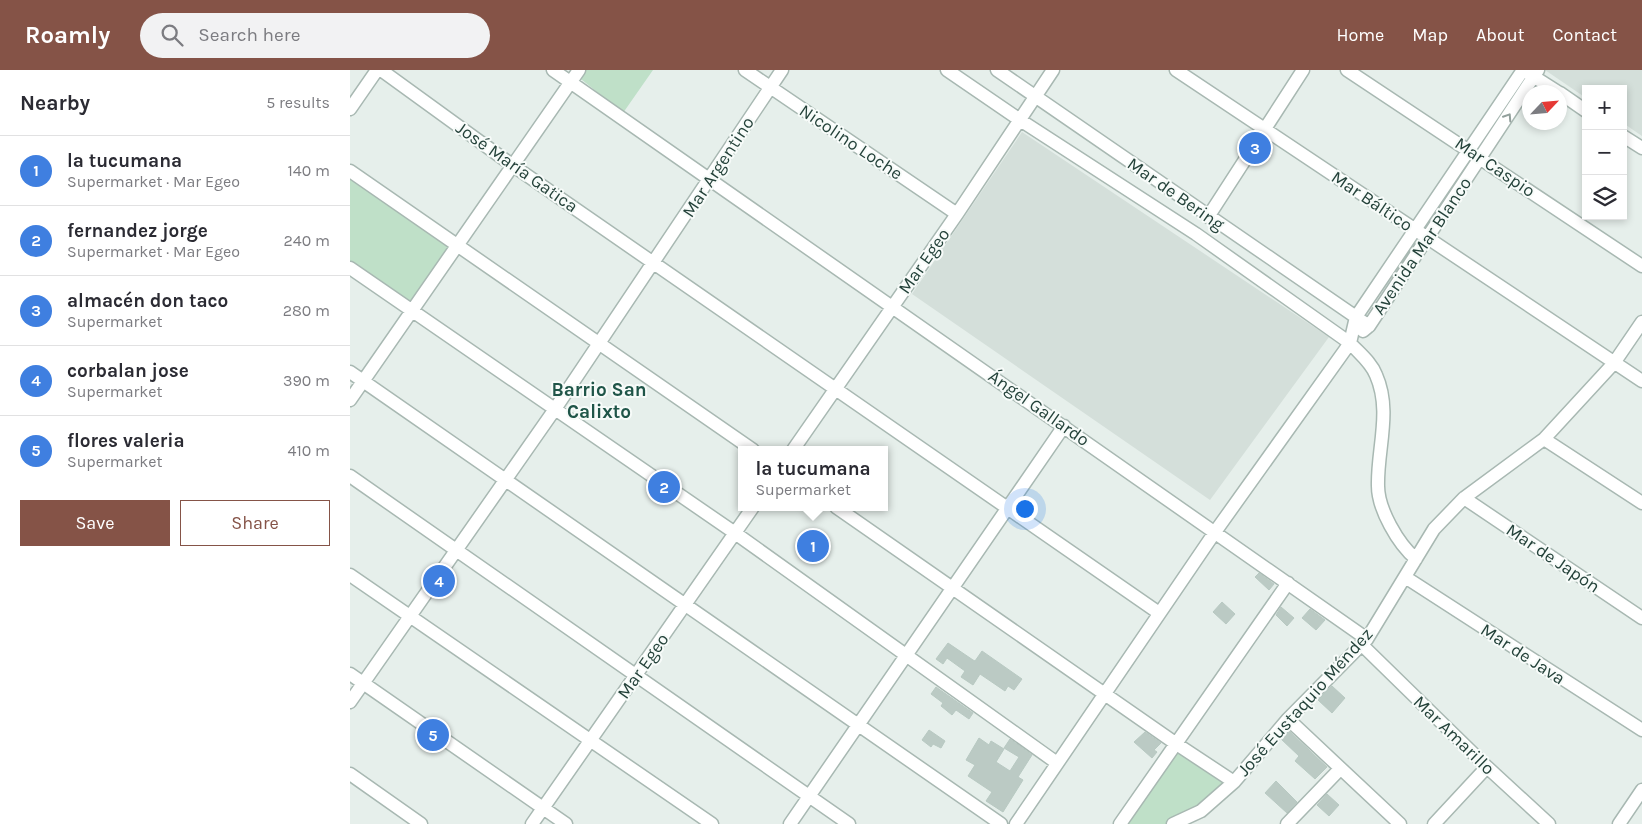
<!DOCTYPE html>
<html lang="en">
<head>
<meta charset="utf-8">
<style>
  body { margin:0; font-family:Karla,sans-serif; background:#f2f2f3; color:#2b2b33 }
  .controls { position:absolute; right:15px; top:15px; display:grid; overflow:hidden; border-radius:0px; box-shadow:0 2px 8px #0003 }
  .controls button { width:45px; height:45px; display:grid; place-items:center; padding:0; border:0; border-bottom:1px solid #e1e1e2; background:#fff; color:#2b2b33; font:25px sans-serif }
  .compass { position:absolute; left:1172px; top:15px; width:45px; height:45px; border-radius:50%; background:#fff; box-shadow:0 2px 8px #0003; rotate:64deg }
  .you { position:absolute; left:674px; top:438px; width:18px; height:18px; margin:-12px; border:4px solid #fff; border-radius:50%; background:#1a73e8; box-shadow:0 0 0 8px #1a73e833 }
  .badge { display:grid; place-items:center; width:32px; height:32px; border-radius:50%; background:#855347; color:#fff; font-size:16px; font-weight:700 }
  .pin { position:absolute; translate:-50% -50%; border:2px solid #fff; box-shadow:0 1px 5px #0006 }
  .popup { position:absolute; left:388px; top:376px; width:150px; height:65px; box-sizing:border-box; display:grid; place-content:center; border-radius:0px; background:#fff; filter:drop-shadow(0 1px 4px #0005); font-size:16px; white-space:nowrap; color:#7c7c81 }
  .popup b { font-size:19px; color:#2b2b33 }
  .popup::after { content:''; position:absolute; left:50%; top:100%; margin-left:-10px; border:10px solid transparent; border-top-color:#fff }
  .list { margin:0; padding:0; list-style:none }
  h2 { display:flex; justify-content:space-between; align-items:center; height:65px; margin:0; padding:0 20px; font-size:21px }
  h2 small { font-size:16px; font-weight:400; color:#7c7c81 }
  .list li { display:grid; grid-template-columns:32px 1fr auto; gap:15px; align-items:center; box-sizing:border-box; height:70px; padding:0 20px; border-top:1px solid #e1e1e2 }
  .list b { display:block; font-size:19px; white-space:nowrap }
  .list p { margin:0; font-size:16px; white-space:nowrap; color:#7c7c81 }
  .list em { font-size:16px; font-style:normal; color:#7c7c81 }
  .actions { display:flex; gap:10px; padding:15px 20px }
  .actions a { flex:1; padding:11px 0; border:1px solid #855347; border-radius:0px; text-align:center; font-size:18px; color:#855347 }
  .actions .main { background:#855347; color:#fff }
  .icon { flex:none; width:28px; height:28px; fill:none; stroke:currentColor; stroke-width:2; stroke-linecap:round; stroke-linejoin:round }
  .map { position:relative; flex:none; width:1292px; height:754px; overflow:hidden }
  header { display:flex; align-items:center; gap:30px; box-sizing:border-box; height:70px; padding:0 25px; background:#855347; color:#fff }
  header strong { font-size:24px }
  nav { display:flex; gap:28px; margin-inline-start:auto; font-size:18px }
  .search { width:350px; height:45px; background:#f2f2f3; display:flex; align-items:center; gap:12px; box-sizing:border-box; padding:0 18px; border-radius:28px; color:#7c7c81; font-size:19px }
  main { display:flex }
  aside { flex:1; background:#fff }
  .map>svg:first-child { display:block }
</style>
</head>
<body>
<header>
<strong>Roamly</strong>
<div class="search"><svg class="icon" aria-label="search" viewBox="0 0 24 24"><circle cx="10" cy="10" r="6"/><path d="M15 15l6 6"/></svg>Search here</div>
<nav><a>Home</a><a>Map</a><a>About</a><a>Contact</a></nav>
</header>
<main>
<aside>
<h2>Nearby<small>5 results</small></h2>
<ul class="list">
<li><span class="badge" style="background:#3f7fe0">1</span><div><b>la tucumana</b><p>Supermarket · Mar Egeo</p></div><em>140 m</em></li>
<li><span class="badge" style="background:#3f7fe0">2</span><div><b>fernandez jorge</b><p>Supermarket · Mar Egeo</p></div><em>240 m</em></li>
<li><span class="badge" style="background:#3f7fe0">3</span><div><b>almacén don taco</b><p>Supermarket</p></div><em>280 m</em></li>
<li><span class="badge" style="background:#3f7fe0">4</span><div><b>corbalan jose</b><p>Supermarket</p></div><em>390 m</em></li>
<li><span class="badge" style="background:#3f7fe0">5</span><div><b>flores valeria</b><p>Supermarket</p></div><em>410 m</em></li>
</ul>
<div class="actions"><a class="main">Save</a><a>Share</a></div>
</aside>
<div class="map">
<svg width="1292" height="754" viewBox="0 0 1292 754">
  <rect width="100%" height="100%" fill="#e6efeb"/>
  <path fill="#d4dfda" d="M 1195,0 L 1292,0 L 1292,66 L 1273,53 L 1273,19 L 1236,19 L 1236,28 Z
    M 672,62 L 979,267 L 860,430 L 562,224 Z"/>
  <path fill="#bfe0c8" d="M 229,0 L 303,0 L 273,43 L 226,5 Z
    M 0,102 L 105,175 L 61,240 L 0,197 Z
    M 825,675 L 883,712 L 821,754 L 771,754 Z"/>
  <path fill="#bbcac4" stroke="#b8c9c2" d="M 909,503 L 924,514 L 919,520 L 905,507 Z
    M 872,532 L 885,544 L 876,554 L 863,542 Z
    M 931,537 L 944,548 L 937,556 L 926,545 Z
    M 960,539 L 975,550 L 966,560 L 952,548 Z
    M 598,573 L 623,590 L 625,591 L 632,581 L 672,609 L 664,620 L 658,616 L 655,621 L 630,604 L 623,615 L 611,607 L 615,601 L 597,588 L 593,594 L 586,589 Z
    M 982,616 L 995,628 L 982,643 L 968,630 Z
    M 586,617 L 623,643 L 619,649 L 606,640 L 602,645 L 591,636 L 593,633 L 581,624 Z
    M 579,660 L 595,671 L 591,678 L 583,674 L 581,677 L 572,670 Z
    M 939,661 L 977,697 L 965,709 L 945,691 L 949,686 L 931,669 Z
    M 795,662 L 811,673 L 804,680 L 807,682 L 802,688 L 784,672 Z
    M 629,668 L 639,675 L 641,671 L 654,679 L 646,692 L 660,701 L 669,687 L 654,678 L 660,669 L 682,685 L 668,707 L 673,710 L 653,742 L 636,731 L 642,722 L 618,706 L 625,695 L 616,690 Z
    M 926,711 L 947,732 L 937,743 L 915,723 Z
    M 977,724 L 989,735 L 979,746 L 967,735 Z"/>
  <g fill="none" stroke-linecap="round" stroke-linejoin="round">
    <defs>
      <path id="minor" d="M 31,0 L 162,95 L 809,543
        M 203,0 L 1017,569
        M 395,0 L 607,144
        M 597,0 L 670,50 L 846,164 L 1000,273 C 1009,283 1021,292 1026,305 C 1042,341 1027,379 1028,416 C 1028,439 1048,474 1066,489
        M 647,0 L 1019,256
        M 826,0 L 1292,311
        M 997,0 L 1292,196
        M 1178,3 L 1208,22
        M 1210,23 L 1236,41
        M 0,39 L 27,0
        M 1273,66 L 1292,78
        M 0,101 L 403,380
        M 858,147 L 953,0
        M 0,198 L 385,463 L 707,693
        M 1013,261 L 1019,256 L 1188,0
        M 0,302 L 651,754
        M 0,330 L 229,0
        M 1194,369 L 1292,433
        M 443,380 L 607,144 L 703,0
        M 0,406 L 499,754
        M 1114,428 L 1292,548
        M 486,437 L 825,673 L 884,712
        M 0,505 L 362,754
        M 1055,507 L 1292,660
        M 1011,574 L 1137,697 L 1199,754
        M 0,604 L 216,754
        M 0,632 L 205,339 L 432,0
        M 938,649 L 1050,754
        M 0,704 L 71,754
        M 182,754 L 403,437
        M 440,754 L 714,356
        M 666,754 L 865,462 L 1000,273 L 1006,247 L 1173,0
        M 770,754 L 938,513
        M 823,754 L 851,741 L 884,712 L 938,649 L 1017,569 L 1084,459 L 1114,428 L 1194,369 L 1264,293 L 1292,252
        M 937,754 L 990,699
        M 1084,754 L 1137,697
        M 1269,754 L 1292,720"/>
    </defs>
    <use href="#minor" stroke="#a8b8b2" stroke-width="15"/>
    <use href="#minor" stroke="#fff" stroke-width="12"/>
  </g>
  <defs><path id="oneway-chevron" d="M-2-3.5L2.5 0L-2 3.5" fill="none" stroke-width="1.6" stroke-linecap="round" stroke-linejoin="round" transform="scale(1.25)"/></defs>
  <use stroke="#92a09c" href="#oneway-chevron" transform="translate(1158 47) rotate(-57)"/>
  <g text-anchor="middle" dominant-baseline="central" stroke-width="4" stroke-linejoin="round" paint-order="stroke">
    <g font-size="18" fill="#24423a" stroke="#f7fbf9">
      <text transform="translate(501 72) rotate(34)">Nicolino Loche</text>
      <text transform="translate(167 97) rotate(35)">José María Gatica</text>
      <text transform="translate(368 97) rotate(-57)">Mar Argentino</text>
      <text transform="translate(1145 97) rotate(34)">Mar Caspio</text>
      <text transform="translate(826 124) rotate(35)">Mar de Bering</text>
      <text transform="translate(1022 131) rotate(34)">Mar Báltico</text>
      <text transform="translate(1072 176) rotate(-56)">Avenida Mar Blanco</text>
      <text transform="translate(574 191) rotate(-55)">Mar Egeo</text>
      <text transform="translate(689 338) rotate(35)">Ángel Gallardo</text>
      <text transform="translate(1203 488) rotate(34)">Mar de Japón</text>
      <text transform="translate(1173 584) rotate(33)">Mar de Java</text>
      <text transform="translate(293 596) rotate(-55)">Mar Egeo</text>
      <text transform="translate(955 632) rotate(-48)">José Eustaquio Méndez</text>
      <text transform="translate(1104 665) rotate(44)">Mar Amarillo</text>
    </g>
    <g font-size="19" font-weight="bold" fill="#1f5548" stroke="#f7fbf9">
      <text x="249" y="320">Barrio San<tspan x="249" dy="22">Calixto</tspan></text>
    </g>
  </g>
</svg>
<div class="controls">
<button>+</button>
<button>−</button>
<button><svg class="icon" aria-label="layers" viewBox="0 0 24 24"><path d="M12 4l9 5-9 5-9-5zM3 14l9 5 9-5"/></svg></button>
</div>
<svg class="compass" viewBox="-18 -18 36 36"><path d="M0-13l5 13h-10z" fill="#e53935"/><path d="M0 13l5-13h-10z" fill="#7c7c81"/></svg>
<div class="you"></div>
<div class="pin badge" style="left:463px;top:476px;background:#3f7fe0">1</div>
<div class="popup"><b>la tucumana</b>Supermarket</div>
<div class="pin badge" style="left:314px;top:417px;background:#3f7fe0">2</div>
<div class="pin badge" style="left:905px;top:78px;background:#3f7fe0">3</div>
<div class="pin badge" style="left:89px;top:511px;background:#3f7fe0">4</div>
<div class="pin badge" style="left:83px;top:665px;background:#3f7fe0">5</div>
</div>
</main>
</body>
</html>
